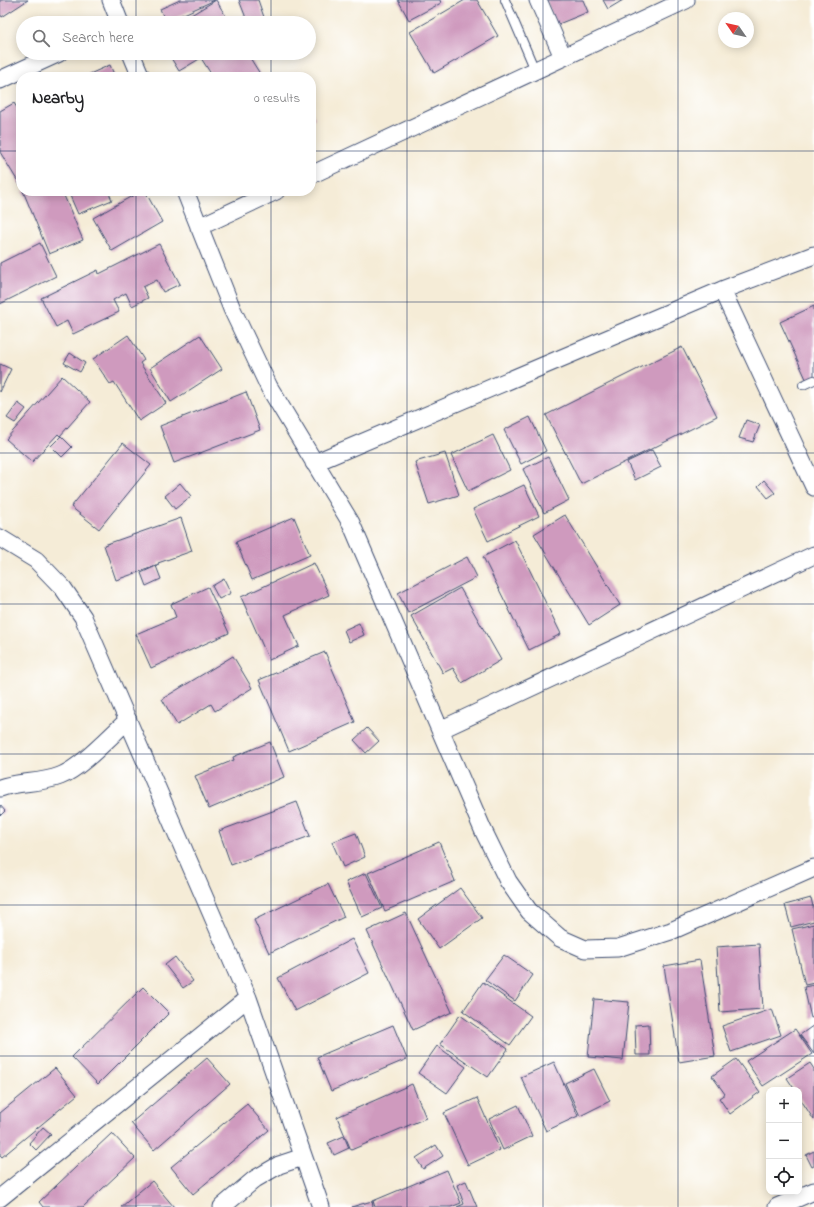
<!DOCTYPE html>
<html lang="en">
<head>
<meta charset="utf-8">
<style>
  body { margin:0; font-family:"Indie Flower",sans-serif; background:#f6f6f6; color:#202124 }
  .controls { position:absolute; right:12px; bottom:12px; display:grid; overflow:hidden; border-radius:8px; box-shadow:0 2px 10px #0003 }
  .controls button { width:36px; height:36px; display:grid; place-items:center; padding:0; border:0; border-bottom:1px solid #e0e0e0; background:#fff; color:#202124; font:20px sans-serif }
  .compass { position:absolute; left:718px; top:12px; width:36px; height:36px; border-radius:50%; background:#fff; box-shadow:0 2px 10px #0003; rotate:304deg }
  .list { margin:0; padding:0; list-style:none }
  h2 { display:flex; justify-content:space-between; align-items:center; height:52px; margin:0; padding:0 16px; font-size:17px }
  h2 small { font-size:13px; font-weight:400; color:#757577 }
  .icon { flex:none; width:22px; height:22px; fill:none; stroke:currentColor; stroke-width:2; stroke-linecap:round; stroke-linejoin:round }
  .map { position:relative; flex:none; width:814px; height:1207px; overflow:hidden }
  .search { position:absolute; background:#fff; box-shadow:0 2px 10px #0003; left:16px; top:16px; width:300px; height:44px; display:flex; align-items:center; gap:10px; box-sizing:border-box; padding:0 14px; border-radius:22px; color:#757577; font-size:15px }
  .panel { position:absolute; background:#fff; box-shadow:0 2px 10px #0003; left:16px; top:72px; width:300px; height:124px; border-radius:16px }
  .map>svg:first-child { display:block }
</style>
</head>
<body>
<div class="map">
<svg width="814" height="1207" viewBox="0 0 814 1207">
  <rect width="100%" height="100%" fill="#fff"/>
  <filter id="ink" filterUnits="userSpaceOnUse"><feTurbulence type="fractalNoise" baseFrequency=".025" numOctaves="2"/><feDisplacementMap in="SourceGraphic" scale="8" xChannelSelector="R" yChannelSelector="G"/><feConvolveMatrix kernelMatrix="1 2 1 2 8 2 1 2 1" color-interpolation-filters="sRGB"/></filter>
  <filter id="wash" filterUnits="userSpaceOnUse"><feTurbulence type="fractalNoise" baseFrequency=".012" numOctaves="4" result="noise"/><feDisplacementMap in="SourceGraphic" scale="16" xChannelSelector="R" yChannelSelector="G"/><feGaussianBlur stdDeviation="0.9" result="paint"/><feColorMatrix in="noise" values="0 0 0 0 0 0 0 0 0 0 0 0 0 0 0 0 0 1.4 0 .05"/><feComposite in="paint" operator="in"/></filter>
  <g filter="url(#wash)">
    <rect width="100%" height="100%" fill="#f5ecd7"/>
    <g id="blocks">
      <path fill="#cf9abe" d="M 0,0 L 28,0 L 2,17 L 0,14 Z
        M 180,0 L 215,0 L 166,22 L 160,9 Z
        M 216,0 L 230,23 L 178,23 Z
        M 239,0 L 258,0 L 266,23 L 248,23 Z
        M 398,0 L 440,0 L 441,3 L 409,20 Z
        M 465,0 L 477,0 L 498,36 L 434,73 L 410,32 Z
        M 546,0 L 583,0 L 588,12 L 556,25 Z
        M 603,0 L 623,0 L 608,9 Z
        M 168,53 L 247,53 L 262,77 L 213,77 L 201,58 L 179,71 Z
        M 110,65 L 115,77 L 83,77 Z
        M 14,103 L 21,114 L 21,184 L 20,185 L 0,152 L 0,111 Z
        M 311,112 L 315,118 L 311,120 Z
        M 23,191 L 62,191 L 83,240 L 49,254 Z
        M 68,191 L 108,191 L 112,200 L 78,214 Z
        M 122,191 L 132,191 L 123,195 Z
        M 141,191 L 145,191 L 162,222 L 112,251 L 93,218 Z
        M 40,243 L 56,276 L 0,304 L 0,263 Z
        M 159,244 L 180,284 L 163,292 L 157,280 L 143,287 L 148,298 L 132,306 L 126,293 L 113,300 L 119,312 L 73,334 L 67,321 L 56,327 L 41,298 L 98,270 L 99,274 Z
        M 814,306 L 814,378 L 807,381 L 780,322 Z
        M 128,335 L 144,360 L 140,363 L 166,403 L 139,421 L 114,382 L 110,384 L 93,359 Z
        M 200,335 L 222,369 L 171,402 L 150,368 Z
        M 682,347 L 717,416 L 581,484 L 546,415 Z
        M 70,353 L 85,363 L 80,372 L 64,363 Z
        M 0,364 L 11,369 L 0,392 Z
        M 62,376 L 90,402 L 60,436 L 58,434 L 32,462 L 6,439 Z
        M 246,392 L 260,430 L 174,463 L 160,426 Z
        M 18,403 L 26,409 L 15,423 L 7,418 Z
        M 530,417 L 546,451 L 521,464 L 504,430 Z
        M 746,420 L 760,425 L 753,442 L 739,438 Z
        M 493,435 L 510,470 L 468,491 L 451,455 Z
        M 61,436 L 72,447 L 62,457 L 51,446 Z
        M 123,443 L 151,465 L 99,529 L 71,507 Z
        M 652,450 L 661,467 L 635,480 L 627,462 Z
        M 445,453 L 459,495 L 429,504 L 415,462 Z
        M 548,457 L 569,500 L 544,513 L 523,469 Z
        M 764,480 L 775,493 L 768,498 L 758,486 Z
        M 180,483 L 191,496 L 175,509 L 165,496 Z
        M 524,485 L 539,516 L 488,541 L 473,509 Z
        M 565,515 L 620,605 L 589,625 L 534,534 Z
        M 294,517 L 310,555 L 252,580 L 236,542 Z
        M 181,518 L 192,551 L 158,563 L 159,565 L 116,580 L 104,545 Z
        M 515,540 L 561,634 L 529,650 L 483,557 Z
        M 467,557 L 477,577 L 408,613 L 398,593 Z
        M 314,563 L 329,595 L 285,615 L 299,646 L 269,660 L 241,597 Z
        M 156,566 L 161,579 L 146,586 L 141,573 Z
        M 224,579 L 231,593 L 219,599 L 212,586 Z
        M 208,587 L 229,633 L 151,668 L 136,634 L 176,617 L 171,604 Z
        M 460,588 L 501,660 L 462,683 L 453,668 L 443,673 L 411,616 Z
        M 359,623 L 364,635 L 349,642 L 344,630 Z
        M 325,652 L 355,722 L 289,751 L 259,680 Z
        M 233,656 L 252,688 L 215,711 L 211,704 L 177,725 L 162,699 Z
        M 367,728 L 379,741 L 366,753 L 354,740 Z
        M 270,742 L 284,777 L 209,809 L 195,776 L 234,760 L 233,757 Z
        M 297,802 L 310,836 L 231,865 L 219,831 Z
        M 0,805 L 5,811 L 0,816 Z
        M 356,833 L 365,857 L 343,867 L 332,842 Z
        M 439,842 L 455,881 L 385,911 L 368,873 Z
        M 366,873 L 382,908 L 362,917 L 346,882 Z
        M 328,884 L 344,917 L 269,953 L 254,920 Z
        M 460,888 L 482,918 L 439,949 L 418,919 Z
        M 811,898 L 814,911 L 814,921 L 791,927 L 785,905 Z
        M 406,913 L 452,1012 L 413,1030 L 367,931 Z
        M 814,924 L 814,983 L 805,985 L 792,929 Z
        M 352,939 L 369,973 L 295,1011 L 278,978 Z
        M 759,944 L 763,1009 L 720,1012 L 716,947 Z
        M 504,955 L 533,975 L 515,1001 L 485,980 Z
        M 175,957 L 193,981 L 183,988 L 165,965 Z
        M 700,960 L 715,1056 L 679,1062 L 664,966 Z
        M 483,982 L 531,1016 L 510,1045 L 463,1011 Z
        M 814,985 L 814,1017 L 811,1018 L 804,987 Z
        M 143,987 L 169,1013 L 98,1084 L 72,1057 Z
        M 594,999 L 629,1002 L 623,1060 L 588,1057 Z
        M 772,1009 L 781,1035 L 731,1052 L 722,1026 Z
        M 460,1015 L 508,1049 L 488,1077 L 440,1044 Z
        M 649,1024 L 650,1055 L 636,1055 L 635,1025 Z
        M 393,1025 L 407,1059 L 331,1091 L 317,1057 Z
        M 814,1025 L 814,1054 L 800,1035 Z
        M 795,1029 L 812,1054 L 763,1086 L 746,1061 Z
        M 437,1046 L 466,1067 L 447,1093 L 418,1073 Z
        M 207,1058 L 230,1084 L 154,1150 L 131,1123 Z
        M 736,1059 L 760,1092 L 730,1114 L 719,1098 L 725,1094 L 712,1076 Z
        M 554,1062 L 578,1116 L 546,1131 L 521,1077 Z
        M 810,1063 L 814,1069 L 814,1120 L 799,1097 L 799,1090 L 795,1090 L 787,1078 Z
        M 55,1068 L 77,1095 L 2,1157 L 0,1155 L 0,1113 Z
        M 594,1069 L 610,1101 L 580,1116 L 565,1083 Z
        M 412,1084 L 426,1118 L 351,1150 L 337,1117 Z
        M 477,1098 L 500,1150 L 468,1165 L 444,1113 Z
        M 247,1104 L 269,1130 L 193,1194 L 171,1167 Z
        M 518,1105 L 532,1136 L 503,1150 L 489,1119 Z
        M 43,1127 L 51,1134 L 36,1150 L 29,1143 Z
        M 112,1133 L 135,1158 L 83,1207 L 43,1207 L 39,1202 Z
        M 344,1136 L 349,1148 L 334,1155 L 328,1143 Z
        M 436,1145 L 443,1156 L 423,1169 L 416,1158 Z
        M 814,1151 L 814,1166 L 812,1167 L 806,1155 Z
        M 447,1170 L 461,1203 L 451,1207 L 375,1207 L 373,1201 Z
        M 152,1181 L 174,1207 L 121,1207 Z
        M 466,1181 L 477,1207 L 457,1207 L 464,1204 L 457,1185 Z
        M 372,1201 L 373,1207 L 351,1207 Z"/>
    </g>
  </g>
  <g filter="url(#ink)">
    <use href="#blocks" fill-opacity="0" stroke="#3c4b70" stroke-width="1"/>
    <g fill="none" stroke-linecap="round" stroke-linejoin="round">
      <defs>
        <path id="lane" d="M 505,0 L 535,70
          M 803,385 L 814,380"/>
        <path id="street" d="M 111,0 L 120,23
          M 538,0 L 563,57
          M 131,53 L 141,77
          M 0,80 L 59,53
          M 311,175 L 686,0
          M 185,191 L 232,309 L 269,387 L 351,523 L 483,830 L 508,881 L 529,911 L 560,938 L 585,949 L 618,948 L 671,931 L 814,868
          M 199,227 L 276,191
          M 722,290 L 814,487
          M 314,463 L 722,290 L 814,255
          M 0,538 L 36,560 L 63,588 L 83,617 L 248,998 L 321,1207
          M 440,730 L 814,555
          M 0,788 C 19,781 40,784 60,776 C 81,768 110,736 128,720
          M 0,1198 L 248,998
          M 222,1207 L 255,1179 L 279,1165 L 303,1157
          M 777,1207 L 814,1191"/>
      </defs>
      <use href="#lane" stroke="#3c4b70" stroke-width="10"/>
      <use href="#street" stroke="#3c4b70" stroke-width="19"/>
      <use href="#lane" stroke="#fff" stroke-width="8"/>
      <use href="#street" stroke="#fff" stroke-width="17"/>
    </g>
  </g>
  <path fill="none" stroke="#1b2f5e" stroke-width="1" stroke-opacity="0.55" d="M 136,0 L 136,23M 271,0 L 271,23M 407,0 L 407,1207M 543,0 L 543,1207M 678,0 L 678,1207M 136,53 L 136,77M 271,53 L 271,77M 0,151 L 21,151M 311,151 L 814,151M 136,191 L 136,1207M 271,191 L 271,1207M 0,302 L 814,302M 0,453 L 814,453M 0,604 L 814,604M 0,754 L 814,754M 0,905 L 814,905M 0,1056 L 814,1056"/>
</svg>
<div class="controls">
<button>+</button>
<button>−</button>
<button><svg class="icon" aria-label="locate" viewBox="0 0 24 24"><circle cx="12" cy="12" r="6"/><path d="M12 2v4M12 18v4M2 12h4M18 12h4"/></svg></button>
</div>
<svg class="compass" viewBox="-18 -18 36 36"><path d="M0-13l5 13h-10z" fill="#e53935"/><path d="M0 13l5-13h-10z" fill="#757577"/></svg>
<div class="search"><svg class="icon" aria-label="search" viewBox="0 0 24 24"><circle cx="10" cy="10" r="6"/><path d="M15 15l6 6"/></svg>Search here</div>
<section class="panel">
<h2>Nearby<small>0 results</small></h2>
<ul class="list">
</ul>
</section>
</div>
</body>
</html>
